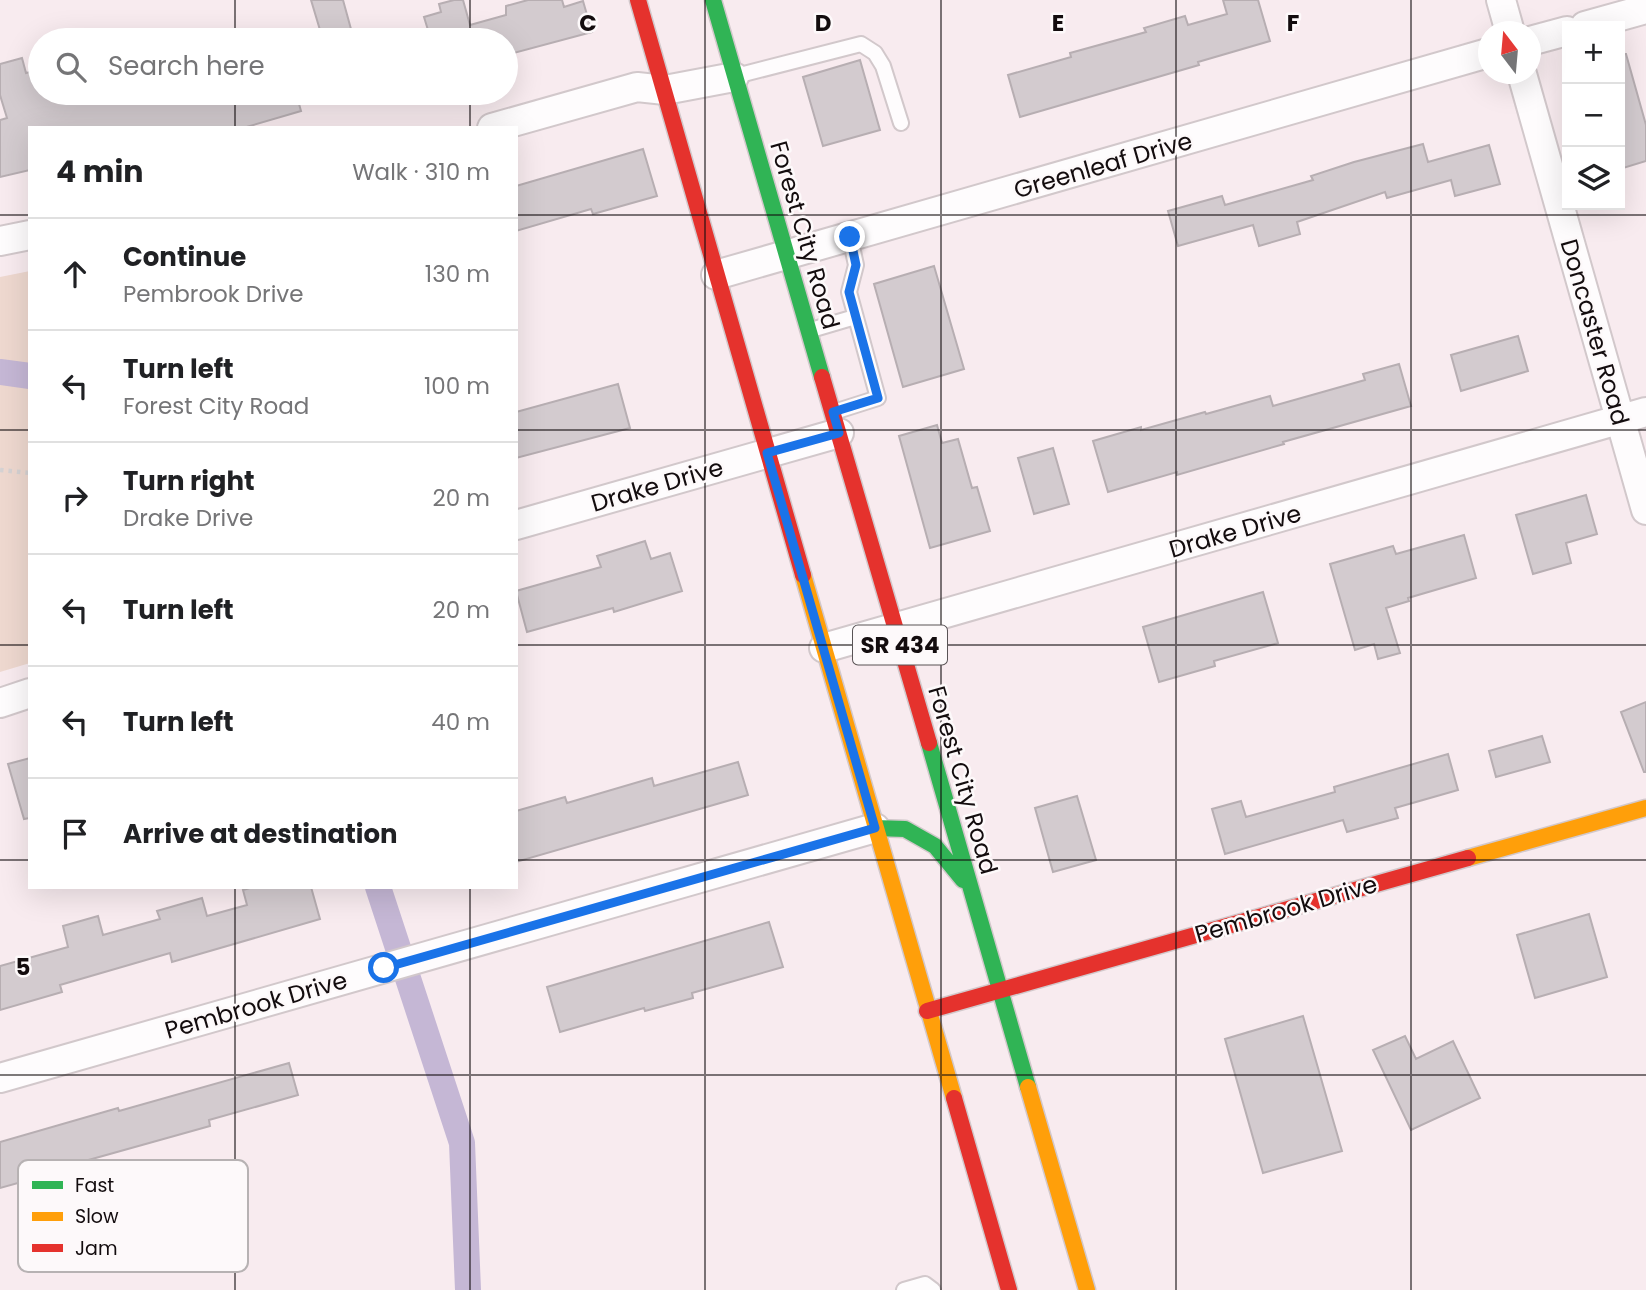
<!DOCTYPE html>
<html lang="en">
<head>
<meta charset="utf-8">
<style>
  body { margin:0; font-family:Poppins,sans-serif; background:#f6f6f6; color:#202124 }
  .controls { position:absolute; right:21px; top:21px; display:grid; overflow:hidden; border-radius:0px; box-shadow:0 7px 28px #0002 }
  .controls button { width:63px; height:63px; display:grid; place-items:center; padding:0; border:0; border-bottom:2px solid #e0e0e0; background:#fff; color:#202124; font:35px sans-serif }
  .compass { position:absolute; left:1478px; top:21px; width:63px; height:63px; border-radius:50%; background:#fff; box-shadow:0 7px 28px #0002; rotate:344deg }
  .stop { position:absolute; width:21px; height:21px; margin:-16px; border:5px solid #1a73e8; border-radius:50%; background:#fff }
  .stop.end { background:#1a73e8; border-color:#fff; box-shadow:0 2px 7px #0008 }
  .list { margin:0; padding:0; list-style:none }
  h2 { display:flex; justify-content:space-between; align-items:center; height:91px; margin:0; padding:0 28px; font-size:30px }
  h2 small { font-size:23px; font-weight:400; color:#757577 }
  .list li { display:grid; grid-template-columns:46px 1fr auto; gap:21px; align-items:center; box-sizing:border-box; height:112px; padding:0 28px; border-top:2px solid #e0e0e0 }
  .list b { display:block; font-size:26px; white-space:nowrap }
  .list p { margin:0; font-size:23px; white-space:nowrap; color:#757577 }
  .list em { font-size:23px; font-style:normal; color:#757577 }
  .icon { flex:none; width:38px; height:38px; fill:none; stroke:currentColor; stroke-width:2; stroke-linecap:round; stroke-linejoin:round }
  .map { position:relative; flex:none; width:1646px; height:1290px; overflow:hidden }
  .search { position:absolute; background:#fff; box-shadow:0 7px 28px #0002; left:28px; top:28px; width:490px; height:77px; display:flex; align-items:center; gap:18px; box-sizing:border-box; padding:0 24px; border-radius:38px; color:#757577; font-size:26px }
  .panel { position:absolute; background:#fff; box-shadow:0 7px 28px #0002; left:28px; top:126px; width:490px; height:763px; border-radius:0px }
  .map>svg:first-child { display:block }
</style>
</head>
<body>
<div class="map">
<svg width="1646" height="1290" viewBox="0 0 1646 1290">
  <rect width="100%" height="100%" fill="#f8ebef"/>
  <path fill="#eed8cf" d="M 30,271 L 30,663 L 0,672 L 0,277 Z"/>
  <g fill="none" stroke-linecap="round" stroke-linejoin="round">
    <path stroke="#c5b7d5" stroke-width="26" d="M 0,372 L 30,376
      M 378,887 L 462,1143 L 468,1290"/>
  </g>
  <path fill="#d3cbcf" stroke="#b7aeb2" stroke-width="2" d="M 311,0 L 343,0 L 354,40 L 323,40 Z
    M 454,0 L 463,0 L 470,25 L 506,15 L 506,6 L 528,0 L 562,0 L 564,7 L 583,1 L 592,32 L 506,55 L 506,40 L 431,40 L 424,17 L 441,12 L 439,4 Z
    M 1223,0 L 1258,0 L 1270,41 L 1198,62 L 1199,65 L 1020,117 L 1008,75 L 1071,57 L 1070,53 L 1146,32 L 1144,28 L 1185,16 L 1188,25 L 1227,14 Z
    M 1620,54 L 1626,54 L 1646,125 L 1646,161 L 1620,169 Z
    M 22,58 L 26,73 L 40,70 L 40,93 L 296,93 L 301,111 L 243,128 L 30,128 L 30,170 L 0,177 L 0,120 L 7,118 L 0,95 L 0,64 Z
    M 860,60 L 880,130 L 823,146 L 803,77 Z
    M 1423,144 L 1428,162 L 1489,145 L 1500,184 L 1455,196 L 1451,180 L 1387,198 L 1385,192 L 1297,222 L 1300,234 L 1259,246 L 1253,225 L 1178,246 L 1168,211 L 1222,196 L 1225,205 L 1313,180 L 1311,176 L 1354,162 Z
    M 643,149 L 657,196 L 593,214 L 591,209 L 516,231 L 516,186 Z
    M 934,266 L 964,369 L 903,387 L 874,284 Z
    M 1518,336 L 1528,371 L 1461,391 L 1451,355 Z
    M 1399,364 L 1411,406 L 1283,442 L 1284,444 L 1177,475 L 1177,472 L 1108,492 L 1093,441 L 1141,427 L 1141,430 L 1205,412 L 1206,414 L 1270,396 L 1273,406 L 1365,380 L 1363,374 Z
    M 618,384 L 630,428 L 516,458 L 516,412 Z
    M 937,425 L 942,443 L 958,439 L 972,488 L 977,487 L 990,531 L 930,548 L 899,436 Z
    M 1053,448 L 1069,504 L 1034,514 L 1018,458 Z
    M 1586,495 L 1597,534 L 1566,543 L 1571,563 L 1533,574 L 1516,515 Z
    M 1464,535 L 1476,578 L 1408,598 L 1409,601 L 1386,608 L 1400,653 L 1378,659 L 1374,644 L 1355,650 L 1330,564 L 1393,546 L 1396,554 Z
    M 645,541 L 651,559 L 670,553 L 682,591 L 614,612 L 613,608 L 527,632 L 516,591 L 601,567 L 597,556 Z
    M 1263,592 L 1278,643 L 1214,661 L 1215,666 L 1159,682 L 1143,627 Z
    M 1646,702 L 1646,772 L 1644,772 L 1621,712 Z
    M 1542,736 L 1550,762 L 1496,777 L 1489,751 Z
    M 1448,754 L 1458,790 L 1395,808 L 1398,818 L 1347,832 L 1343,820 L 1225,854 L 1212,809 L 1241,801 L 1246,817 L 1335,792 L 1334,787 Z
    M 30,758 L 30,818 L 24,819 L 8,764 Z
    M 738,762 L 748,795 L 516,862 L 516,811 L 565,797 L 567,803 L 652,778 L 654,786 Z
    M 1077,796 L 1096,860 L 1053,872 L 1035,808 Z
    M 253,887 L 311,887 L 320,919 L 172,962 L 170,953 L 60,985 L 62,992 L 0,1010 L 0,966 L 68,947 L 63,926 L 98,916 L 103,935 L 160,919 L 157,911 L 202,898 L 207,916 L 247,905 L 243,890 Z
    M 1589,914 L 1607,977 L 1535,998 L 1517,935 Z
    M 769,922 L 783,967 L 692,993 L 693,998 L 645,1011 L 644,1008 L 560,1032 L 547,987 Z
    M 1303,1016 L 1342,1151 L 1263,1173 L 1225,1039 Z
    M 1405,1036 L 1416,1059 L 1453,1041 L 1480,1098 L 1411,1130 L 1373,1050 Z
    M 289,1063 L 298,1095 L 209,1120 L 210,1126 L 42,1173 L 43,1176 L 0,1188 L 0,1142 L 118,1108 L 119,1111 Z"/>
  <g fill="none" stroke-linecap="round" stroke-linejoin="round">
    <defs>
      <path id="lane" d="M 736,76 L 861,44 L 875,53 L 883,66 L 901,123
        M 811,330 L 855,317
        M 834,412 L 878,398 L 849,292 L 856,265 L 850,237
        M 904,1290 L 925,1284 L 933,1290"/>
      <path id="street" d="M 1501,0 L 1510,32
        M 1585,26 L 1646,9
        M 1530,41 L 1567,31
        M 1522,74 L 1646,510
        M 492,128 L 637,87 L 665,90 L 734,77
        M 0,241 L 30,235
        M 716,275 L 1488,53
        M 516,525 L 839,433
        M 824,648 L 1646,412
        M 0,703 L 30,693
        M 0,1078 L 875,828"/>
      <path id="fast" d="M 713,0 L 822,377
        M 929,743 L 1028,1087
        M 875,828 L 905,829 L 935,846 L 963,880"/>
      <path id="slow" d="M 803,575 L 954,1098
        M 1468,858 L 1646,808
        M 1028,1087 L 1087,1290"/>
      <path id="jam" d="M 638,0 L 803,575
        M 822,377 L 929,743
        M 927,1011 L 1468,858
        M 954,1098 L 1009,1290"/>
    </defs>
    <use href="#lane" stroke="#d2c8cb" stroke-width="18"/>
    <use href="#street" stroke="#d2c8cb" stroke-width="32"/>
    <use href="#fast" stroke="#d2c8cb" stroke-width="19"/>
    <use href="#slow" stroke="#d2c8cb" stroke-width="19"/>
    <use href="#jam" stroke="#d2c8cb" stroke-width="19"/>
    <path stroke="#d5d2d3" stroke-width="4.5" stroke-dasharray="3.5 5" stroke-linecap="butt" d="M 0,470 L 30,473"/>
    <use href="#lane" stroke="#fefcfd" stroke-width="14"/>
    <use href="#street" stroke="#fefcfd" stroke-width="28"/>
    <use href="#fast" stroke="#30b455" stroke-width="16"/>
    <use href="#slow" stroke="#ff9f0a" stroke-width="16"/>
    <use href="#jam" stroke="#e5322d" stroke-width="16"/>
  </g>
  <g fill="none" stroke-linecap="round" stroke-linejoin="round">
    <path stroke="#1a73e8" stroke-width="9" d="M 384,968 L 875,828 L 767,453 L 839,433 L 833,412 L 878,398 L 849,292 L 856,265 L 850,237"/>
  </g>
  <path fill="none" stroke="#130c0e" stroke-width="2" stroke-opacity="0.55" d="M 235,0 L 235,40M 470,0 L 470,40M 705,0 L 705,1290M 941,0 L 941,1290M 1176,0 L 1176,1290M 1411,0 L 1411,1290M 235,93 L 235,128M 470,93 L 470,128M 0,215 L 30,215M 516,215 L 1646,215M 0,430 L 30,430M 516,430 L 1646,430M 0,645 L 30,645M 516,645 L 1646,645M 0,860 L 30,860M 516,860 L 1646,860M 235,887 L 235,1290M 470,887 L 470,1290M 0,1075 L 1646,1075"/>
  <g text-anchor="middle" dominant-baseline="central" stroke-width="5" stroke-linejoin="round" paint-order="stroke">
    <rect fill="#fdf9fa" stroke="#595355" stroke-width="2" x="853" y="625.5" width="94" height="39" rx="5"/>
    <g font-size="23" font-weight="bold" fill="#130c0e">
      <text x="900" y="645">SR 434</text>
    </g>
    <g font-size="24" fill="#130c0e" stroke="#fdf9fa">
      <text transform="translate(1103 165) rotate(-16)">Greenleaf Drive</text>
      <text transform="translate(805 235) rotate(74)">Forest City Road</text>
      <text transform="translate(1595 332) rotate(74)">Doncaster Road</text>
      <text transform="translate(657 485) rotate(-16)">Drake Drive</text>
      <text transform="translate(1235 531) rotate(-16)">Drake Drive</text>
      <text transform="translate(963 780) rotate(74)">Forest City Road</text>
      <text transform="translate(1286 909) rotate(-16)">Pembrook Drive</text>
      <text transform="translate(256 1005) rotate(-16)">Pembrook Drive</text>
    </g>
  </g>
  <rect x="18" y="1160" width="230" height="112" rx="10" fill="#fdf9fa" stroke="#b7b2b3" stroke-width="2"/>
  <rect x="32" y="1181" width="31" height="8" fill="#30b455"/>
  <rect x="32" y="1212" width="31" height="9" fill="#ff9f0a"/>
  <rect x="32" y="1244" width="31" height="8" fill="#e5322d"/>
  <g font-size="19" fill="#130c0e">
    <text x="75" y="1192">Fast</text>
    <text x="75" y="1223">Slow</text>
    <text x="75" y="1255">Jam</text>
  </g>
  <g font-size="23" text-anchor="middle" font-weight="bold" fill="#130c0e" stroke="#fdf9fa" stroke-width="5" stroke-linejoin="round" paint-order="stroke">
    <text x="588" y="31">C</text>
    <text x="823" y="31">D</text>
    <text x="1058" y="31">E</text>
    <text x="1293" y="31">F</text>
    <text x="23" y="975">5</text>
  </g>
</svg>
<div class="controls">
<button>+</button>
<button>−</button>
<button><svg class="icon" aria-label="layers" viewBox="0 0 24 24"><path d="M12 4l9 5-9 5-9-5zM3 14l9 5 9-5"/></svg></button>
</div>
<svg class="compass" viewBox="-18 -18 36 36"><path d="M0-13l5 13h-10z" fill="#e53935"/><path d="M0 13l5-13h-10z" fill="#757577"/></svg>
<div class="stop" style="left:384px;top:968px"></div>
<div class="stop end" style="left:850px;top:237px"></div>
<div class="search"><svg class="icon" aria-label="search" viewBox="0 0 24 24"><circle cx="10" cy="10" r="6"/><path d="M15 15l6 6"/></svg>Search here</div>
<section class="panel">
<h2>4 min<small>Walk · 310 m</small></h2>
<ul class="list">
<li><svg class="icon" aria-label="ahead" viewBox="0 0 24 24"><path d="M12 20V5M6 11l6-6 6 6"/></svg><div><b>Continue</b><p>Pembrook Drive</p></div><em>130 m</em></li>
<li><svg class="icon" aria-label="left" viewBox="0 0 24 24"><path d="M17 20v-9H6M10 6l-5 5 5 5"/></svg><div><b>Turn left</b><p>Forest City Road</p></div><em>100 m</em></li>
<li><svg class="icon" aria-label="right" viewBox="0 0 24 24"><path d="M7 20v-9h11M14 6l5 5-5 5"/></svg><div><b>Turn right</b><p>Drake Drive</p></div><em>20 m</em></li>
<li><svg class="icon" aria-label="left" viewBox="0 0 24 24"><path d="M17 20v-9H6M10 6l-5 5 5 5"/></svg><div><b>Turn left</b></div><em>20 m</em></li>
<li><svg class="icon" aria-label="left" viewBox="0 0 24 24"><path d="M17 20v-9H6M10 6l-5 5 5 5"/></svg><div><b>Turn left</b></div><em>40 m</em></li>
<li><svg class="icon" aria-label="arrive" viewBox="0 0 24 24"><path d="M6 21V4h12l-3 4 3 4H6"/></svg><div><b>Arrive at destination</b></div></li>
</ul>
</section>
</div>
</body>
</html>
